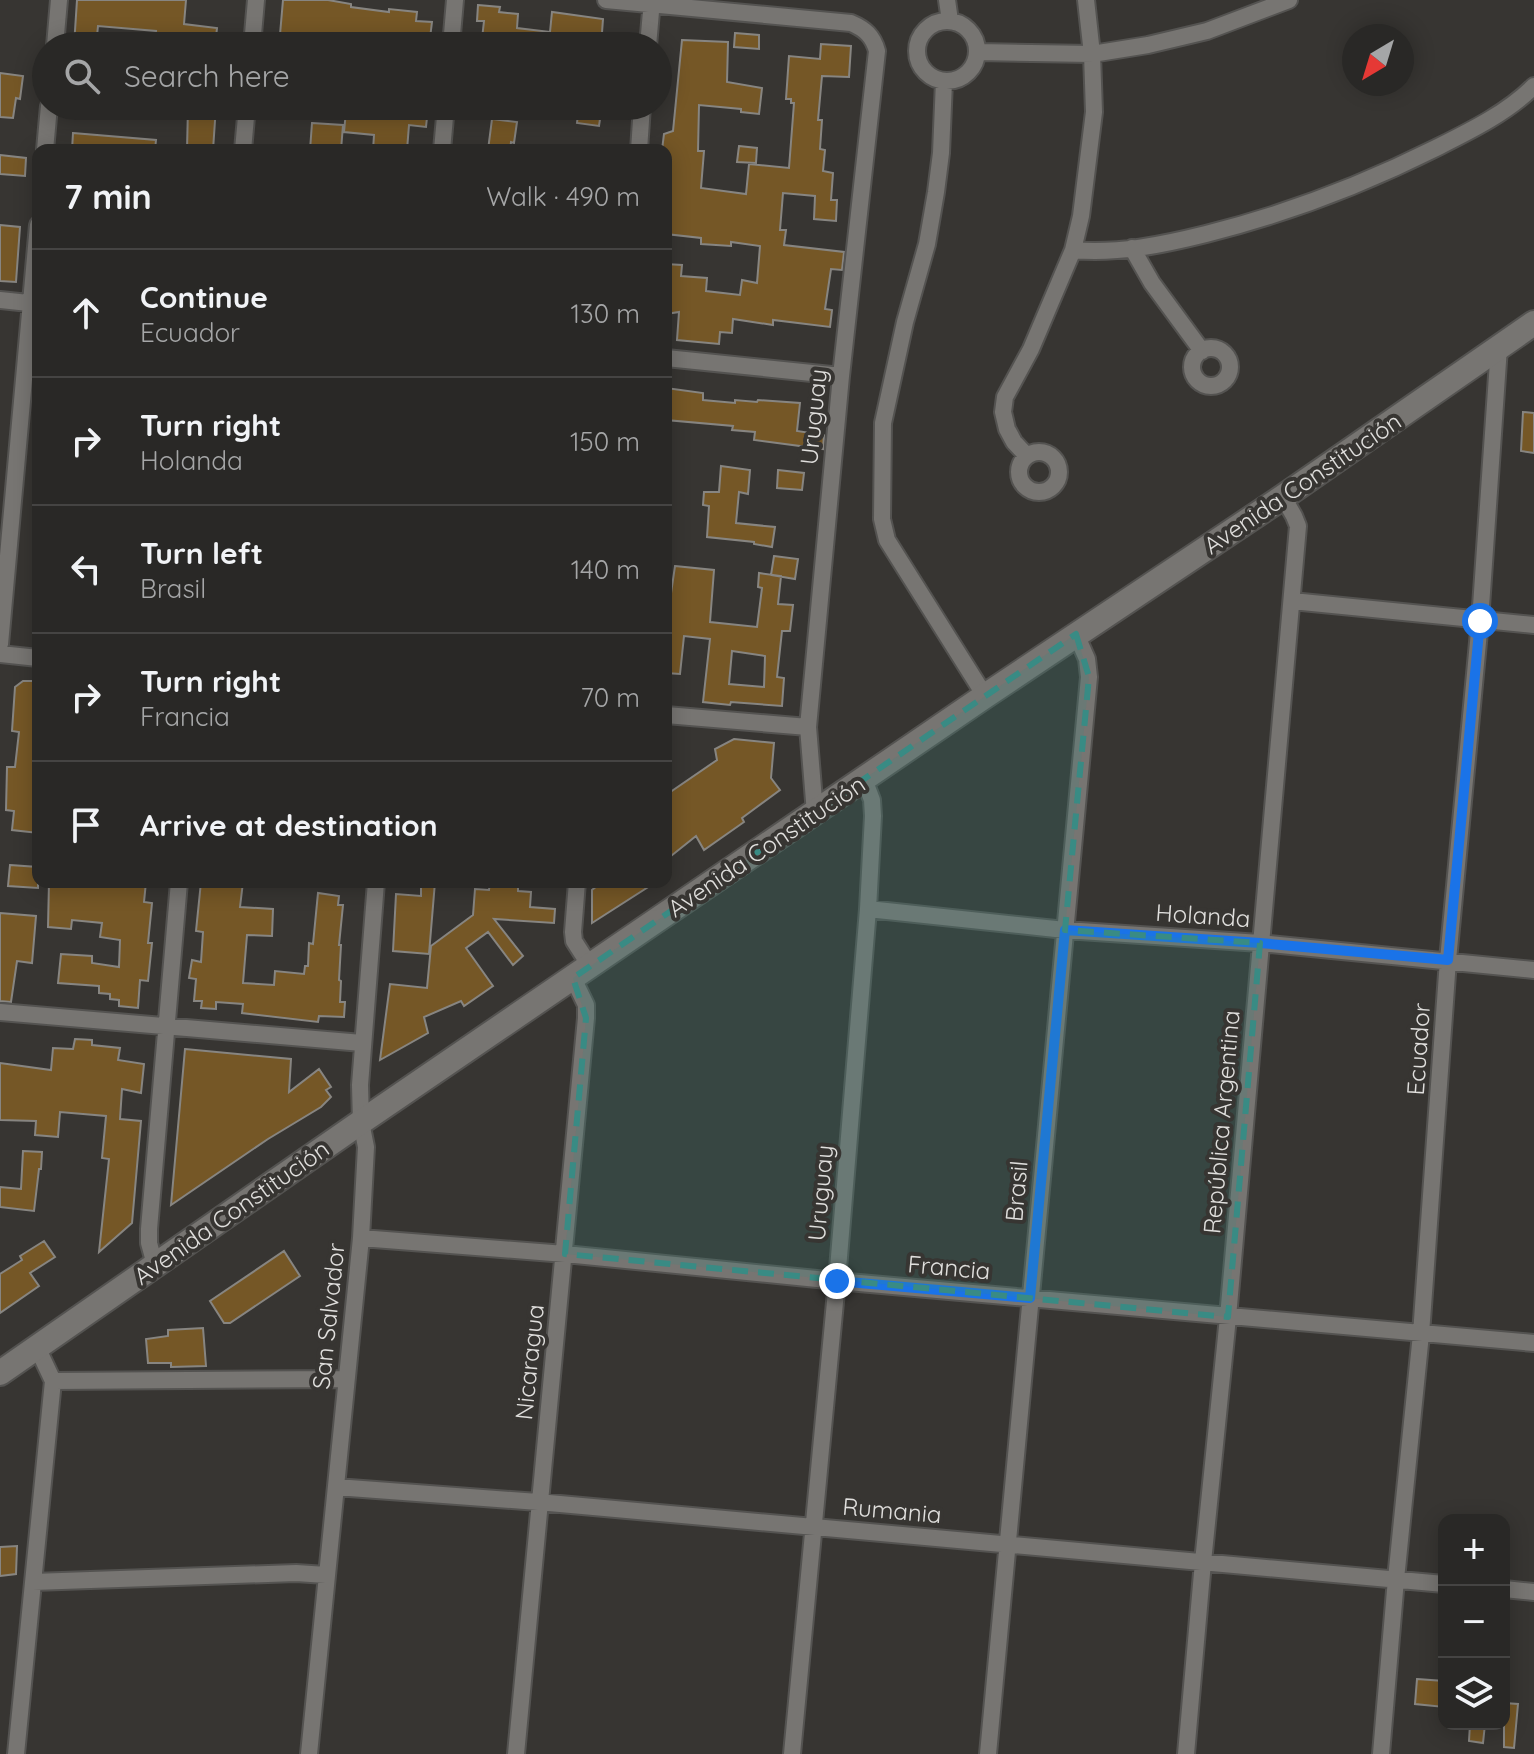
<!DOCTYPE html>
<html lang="en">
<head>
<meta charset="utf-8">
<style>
  body { margin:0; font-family:Quicksand,sans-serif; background:#353432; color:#f1f3f6 }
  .controls { position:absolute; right:24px; bottom:24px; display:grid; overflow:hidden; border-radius:16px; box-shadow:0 4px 20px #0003 }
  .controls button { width:72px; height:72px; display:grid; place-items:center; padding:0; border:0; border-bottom:2px solid #454443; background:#292826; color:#f1f3f6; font:40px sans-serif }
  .compass { position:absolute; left:1342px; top:24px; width:72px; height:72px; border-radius:50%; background:#292826; box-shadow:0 4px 20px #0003; rotate:218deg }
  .stop { position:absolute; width:24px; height:24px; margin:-18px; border:6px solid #1a73e8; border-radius:50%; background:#fff }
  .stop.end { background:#1a73e8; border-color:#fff; box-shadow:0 2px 8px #0008 }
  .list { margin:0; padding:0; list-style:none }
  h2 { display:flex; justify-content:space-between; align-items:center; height:104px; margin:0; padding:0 32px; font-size:34px }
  h2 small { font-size:26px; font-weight:400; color:#a5a6a7 }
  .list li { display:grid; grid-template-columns:52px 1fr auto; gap:24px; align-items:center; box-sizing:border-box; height:128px; padding:0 32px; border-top:2px solid #454443 }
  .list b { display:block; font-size:30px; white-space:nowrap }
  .list p { margin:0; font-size:26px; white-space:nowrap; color:#a5a6a7 }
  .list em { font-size:26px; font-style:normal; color:#a5a6a7 }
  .icon { flex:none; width:44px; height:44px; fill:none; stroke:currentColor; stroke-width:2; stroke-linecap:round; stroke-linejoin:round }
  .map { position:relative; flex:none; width:1534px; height:1754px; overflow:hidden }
  .search { position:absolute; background:#292826; box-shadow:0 4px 20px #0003; left:32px; top:32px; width:640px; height:88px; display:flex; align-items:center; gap:20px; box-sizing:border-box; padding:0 28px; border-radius:44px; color:#a5a6a7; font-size:30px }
  .panel { position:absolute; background:#292826; box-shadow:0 4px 20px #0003; left:32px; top:144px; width:640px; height:744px; border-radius:16px }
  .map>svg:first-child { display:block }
</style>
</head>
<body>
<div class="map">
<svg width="1534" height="1754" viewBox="0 0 1534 1754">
  <rect width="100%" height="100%" fill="#373532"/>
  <path fill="#755726" stroke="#878581" stroke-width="2" fill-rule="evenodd" d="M 77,0 L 186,0 L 184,24 L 217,28 L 215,46 L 154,46 L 156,31 L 98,26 L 96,46 L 74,46 Z
    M 283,0 L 328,0 L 351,4 L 351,7 L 389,12 L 389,9 L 417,12 L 416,21 L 432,22 L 430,38 L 426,38 L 425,46 L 279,46 Z
    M 478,5 L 500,7 L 499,12 L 518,14 L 517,28 L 550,32 L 552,12 L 603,19 L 601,46 L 506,46 L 506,42 L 482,39 L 484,21 L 477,21 Z
    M 735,33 L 759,35 L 759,49 L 734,47 Z
    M 682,40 L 728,42 L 727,82 L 762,88 L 759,114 L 741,112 L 741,109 L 699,105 L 698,151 L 704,151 L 701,188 L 746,194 L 749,164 L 789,168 L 794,103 L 791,103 L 791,99 L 786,99 L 789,56 L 820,59 L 821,44 L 851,46 L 849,77 L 822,76 L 818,120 L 822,120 L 820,149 L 825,150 L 823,171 L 833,173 L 831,200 L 837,200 L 836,221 L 814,219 L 815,196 L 783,193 L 780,230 L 786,230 L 784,245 L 844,252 L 842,270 L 831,269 L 825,309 L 832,310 L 830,327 L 773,320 L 773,325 L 733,319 L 732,333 L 720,332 L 719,344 L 677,340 L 679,312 L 666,314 L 666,264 L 682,265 L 681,276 L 707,278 L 706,291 L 740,295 L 742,280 L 757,283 L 760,246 L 731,242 L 731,246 L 701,244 L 701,238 L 666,234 L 666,209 L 671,161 L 666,161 L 666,150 L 662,150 L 664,134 L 673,131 Z
    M 0,73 L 23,76 L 20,99 L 16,98 L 13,118 L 0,117 Z
    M 190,106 L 216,106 L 213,150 L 187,150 L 188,107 Z
    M 394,106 L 428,108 L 426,127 L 409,125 L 407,150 L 373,150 L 374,135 L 344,132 L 346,111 L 393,116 Z
    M 579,106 L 602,106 L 599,126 L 577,123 Z
    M 492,119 L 517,122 L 514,143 L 511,142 L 510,150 L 488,150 Z
    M 312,123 L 343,125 L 341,150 L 310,150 Z
    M 73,133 L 156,140 L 155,150 L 72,150 Z
    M 739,146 L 757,148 L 756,163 L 737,162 Z
    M 0,155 L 26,158 L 25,176 L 0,174 Z
    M 0,225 L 20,227 L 16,282 L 0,281 Z
    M 666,388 L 703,393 L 703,400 L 735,403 L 735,400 L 757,402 L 758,400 L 800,403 L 797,431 L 824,435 L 823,449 L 754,440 L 755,432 L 732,430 L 733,426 L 666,420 Z
    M 1523,412 L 1534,413 L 1534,453 L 1521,451 Z
    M 721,466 L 750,470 L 748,494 L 739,492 L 736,523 L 775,527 L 772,547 L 754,544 L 754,542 L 707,537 L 709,506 L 703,505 L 704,492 L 719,492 Z
    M 778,470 L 804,473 L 802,490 L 777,488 Z
    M 774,556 L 798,559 L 795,579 L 771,575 Z
    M 675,566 L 714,570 L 710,622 L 757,627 L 762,588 L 758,587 L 759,573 L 781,576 L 778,604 L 793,605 L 790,631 L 782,631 L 777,677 L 784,678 L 782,706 L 731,702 L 730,705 L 703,702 L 710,639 L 684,636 L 680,674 L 666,673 L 666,599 L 670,600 ZM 732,651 L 765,656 L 764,687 L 729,684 Z
    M 23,681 L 38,681 L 38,833 L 12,830 L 14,811 L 6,810 L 7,767 L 15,767 L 19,732 L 12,731 L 15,687 Z
    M 734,739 L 774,743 L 771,778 L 780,790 L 742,818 L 744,822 L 704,850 L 696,836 L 666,860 L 666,795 L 717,760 L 715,749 Z
    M 10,865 L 38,867 L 38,888 L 8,886 Z
    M 49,882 L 146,882 L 144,902 L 152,903 L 148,943 L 152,943 L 148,981 L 140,980 L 138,1008 L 119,1006 L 119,1000 L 110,999 L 110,994 L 99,993 L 99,986 L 58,983 L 61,954 L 92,956 L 92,963 L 119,967 L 120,940 L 100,937 L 102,923 L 72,920 L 71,929 L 48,927 Z
    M 201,882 L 243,882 L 240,907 L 273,909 L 272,936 L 247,935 L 243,983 L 274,985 L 275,971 L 304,974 L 305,966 L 308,966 L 309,943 L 313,944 L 318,893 L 339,896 L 338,905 L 343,905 L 339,945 L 341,945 L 339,980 L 341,981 L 340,1002 L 345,1002 L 344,1017 L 319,1016 L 318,1022 L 242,1013 L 243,1004 L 216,1002 L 216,1009 L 201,1008 L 202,1001 L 194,1001 L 196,979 L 189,978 L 192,960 L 201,962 L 203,932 L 196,931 Z
    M 421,882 L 435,882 L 429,954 L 393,951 L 396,894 L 421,896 Z
    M 490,882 L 518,883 L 518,891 L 531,892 L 530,907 L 555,909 L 554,923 L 494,919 L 523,956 L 513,965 L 488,932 L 466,948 L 493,986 L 464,1006 L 461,1001 L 424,1017 L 428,1033 L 380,1060 L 390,984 L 427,988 L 431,946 L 473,915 L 475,889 L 489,890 Z
    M 602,882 L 656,882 L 592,923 L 592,890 Z
    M 0,913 L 36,916 L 32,963 L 17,961 L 11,1002 L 0,1001 Z
    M 75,1039 L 92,1040 L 92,1045 L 120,1048 L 118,1060 L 144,1064 L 141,1093 L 122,1089 L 120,1119 L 141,1121 L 132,1223 L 99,1252 L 109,1159 L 102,1158 L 106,1116 L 60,1112 L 58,1137 L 35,1135 L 36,1121 L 0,1120 L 0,1063 L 51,1070 L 53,1048 L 73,1049 Z
    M 185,1049 L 291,1059 L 289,1092 L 319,1069 L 331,1087 L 326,1090 L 331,1097 L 321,1107 L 268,1139 L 171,1205 Z
    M 23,1151 L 42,1152 L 41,1169 L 39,1169 L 34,1211 L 0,1207 L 0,1187 L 21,1189 Z
    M 44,1241 L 55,1257 L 30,1273 L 39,1286 L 0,1313 L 0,1274 L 22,1260 L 20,1256 Z
    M 284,1251 L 300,1276 L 230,1323 L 224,1323 L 210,1301 Z
    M 203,1328 L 206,1366 L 171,1367 L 171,1363 L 148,1363 L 146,1339 L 168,1336 L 168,1330 Z
    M 17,1546 L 16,1574 L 0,1576 L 0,1547 Z
    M 1417,1679 L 1444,1681 L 1444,1707 L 1415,1704 Z
    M 1504,1703 L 1518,1704 L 1514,1748 L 1504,1747 Z
    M 1470,1724 L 1485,1724 L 1483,1743 L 1469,1741 Z"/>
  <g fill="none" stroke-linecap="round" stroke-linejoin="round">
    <defs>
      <path id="street" d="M 606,0 L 851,23 C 865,29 873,36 877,51 L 841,376 L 808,727 L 815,813
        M 947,0 L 950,21
        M917 51a30 30 0 1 1 60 0a30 30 0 1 1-60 0Z
        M 55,46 L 59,0
        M 252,46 L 256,0
        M 451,46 L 455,0
        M 648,46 L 652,0
        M 978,52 L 1092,54 L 1148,45 L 1207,31 L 1289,0
        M 944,81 L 941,153 L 936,192 L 927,244 L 905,322 L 883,423 L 882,519 L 887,540 L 985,696
        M 45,150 L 49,106
        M 243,150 L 247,106
        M 442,150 L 446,106
        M 639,150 L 642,106
        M 1132,248 L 1152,283 L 1202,351
        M 1073,250 C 1118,254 1162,245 1206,234 C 1286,214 1362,185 1436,148 C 1470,131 1507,113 1534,86
        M 0,300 L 38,304
        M1192 367a19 19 0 1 1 38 0a19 19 0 1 1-38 0Z
        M 666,358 L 841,376
        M1019 472a20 20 0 1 1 40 0a20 20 0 1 1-40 0Z
        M 1027,456 L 1014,442 L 1007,429 L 1003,412 L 1005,397 L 1031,349 L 1073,250 L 1081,216 L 1094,112 L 1092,54 L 1086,0
        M 1292,601 L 1534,625
        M 0,644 L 38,225
        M 0,654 L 38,658
        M 666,715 L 808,727
        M 577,882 L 573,932 L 574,941 L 590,966
        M 868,909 L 1065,930 L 1260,943 L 1534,970
        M 0,1012 L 362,1043
        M 361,1238 L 565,1254 L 837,1281 L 1534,1343
        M 155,1265 L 149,1243 L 149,1229 L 179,882
        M 53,1381 L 345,1379
        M 336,1487 L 538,1502 L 1444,1584
        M 33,1582 L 296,1573 L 326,1575
        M 1504,1589 L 1534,1592
        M 16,1754 L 53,1381 L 37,1347
        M 309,1754 L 361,1238 L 366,1147 L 361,1122 L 360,1085 L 376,882
        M 516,1754 L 586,1018 L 586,1005 L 573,978
        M 792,1754 L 837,1281 L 868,909 L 873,816 L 872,800 L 864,779
        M 988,1754 L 1089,677 L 1087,659 L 1076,634
        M 1186,1754 L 1203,1562 L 1228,1317 L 1298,526 L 1294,516 L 1283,497
        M 1381,1754 L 1396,1579 L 1421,1334 L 1448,960 L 1480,621 L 1499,347"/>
      <path id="secondary" d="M 0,1373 L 361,1122 L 985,696 L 1283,497 L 1534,323"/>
    </defs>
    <use href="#street" stroke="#545351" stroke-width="20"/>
    <use href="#secondary" stroke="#545351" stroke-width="28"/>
    <use href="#street" stroke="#777572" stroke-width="16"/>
    <use href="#secondary" stroke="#777572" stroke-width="24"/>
  </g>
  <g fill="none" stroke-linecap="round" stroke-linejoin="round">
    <path stroke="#1a73e8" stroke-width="10" d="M 837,1281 L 1030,1298 L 1065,930 L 1260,943 L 1448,960 L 1480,621"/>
  </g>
  <path fill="#398b84" fill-opacity="0.2" stroke="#398b84" stroke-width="6" stroke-dasharray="16 10" stroke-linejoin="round" d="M 1076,634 L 1089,677 L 1065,930 L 1260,943 L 1228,1317 L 565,1254 L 586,1018 L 573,978 Z"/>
  <g text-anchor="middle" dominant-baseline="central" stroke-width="8" stroke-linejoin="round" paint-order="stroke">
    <g font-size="24" fill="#e0dfdd" stroke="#373532">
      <text transform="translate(813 417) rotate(-84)">Uruguay</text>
      <text transform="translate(1302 483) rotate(-34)">Avenida Constitución</text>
      <text transform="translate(766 846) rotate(-34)">Avenida Constitución</text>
      <text transform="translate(1203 915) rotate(4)">Holanda</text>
      <text transform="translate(1418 1049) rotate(-86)">Ecuador</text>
      <text transform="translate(1221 1122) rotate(-85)">República Argentina</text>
      <text transform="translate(1016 1191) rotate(-85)">Brasil</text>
      <text transform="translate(820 1193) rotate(-85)">Uruguay</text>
      <text transform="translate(231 1212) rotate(-35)">Avenida Constitución</text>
      <text transform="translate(949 1267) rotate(5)">Francia</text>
      <text transform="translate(328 1316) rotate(-84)">San Salvador</text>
      <text transform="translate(529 1362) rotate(-84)">Nicaragua</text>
      <text transform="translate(892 1510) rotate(5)">Rumania</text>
    </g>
  </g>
</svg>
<div class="controls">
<button>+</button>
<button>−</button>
<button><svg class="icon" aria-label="layers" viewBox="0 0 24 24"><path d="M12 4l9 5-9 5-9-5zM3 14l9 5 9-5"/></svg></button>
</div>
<svg class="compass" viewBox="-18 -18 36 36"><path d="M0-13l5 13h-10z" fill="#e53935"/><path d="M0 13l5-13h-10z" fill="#a5a6a7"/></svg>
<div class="stop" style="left:1480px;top:621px"></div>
<div class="stop end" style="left:837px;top:1281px"></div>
<div class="search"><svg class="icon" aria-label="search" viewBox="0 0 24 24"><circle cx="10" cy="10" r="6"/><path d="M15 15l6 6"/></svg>Search here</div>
<section class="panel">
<h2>7 min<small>Walk · 490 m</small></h2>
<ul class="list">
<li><svg class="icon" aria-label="ahead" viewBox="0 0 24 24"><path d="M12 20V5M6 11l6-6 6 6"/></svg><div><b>Continue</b><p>Ecuador</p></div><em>130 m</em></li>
<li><svg class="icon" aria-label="right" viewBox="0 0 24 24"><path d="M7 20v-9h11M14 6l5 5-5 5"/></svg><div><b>Turn right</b><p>Holanda</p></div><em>150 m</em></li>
<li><svg class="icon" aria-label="left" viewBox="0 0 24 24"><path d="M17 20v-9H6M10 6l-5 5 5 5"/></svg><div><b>Turn left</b><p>Brasil</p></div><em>140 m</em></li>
<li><svg class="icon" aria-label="right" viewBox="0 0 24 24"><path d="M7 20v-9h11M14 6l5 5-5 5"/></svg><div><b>Turn right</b><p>Francia</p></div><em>70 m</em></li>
<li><svg class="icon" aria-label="arrive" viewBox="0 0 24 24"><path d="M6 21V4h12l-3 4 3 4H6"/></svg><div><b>Arrive at destination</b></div></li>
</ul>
</section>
</div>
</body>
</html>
